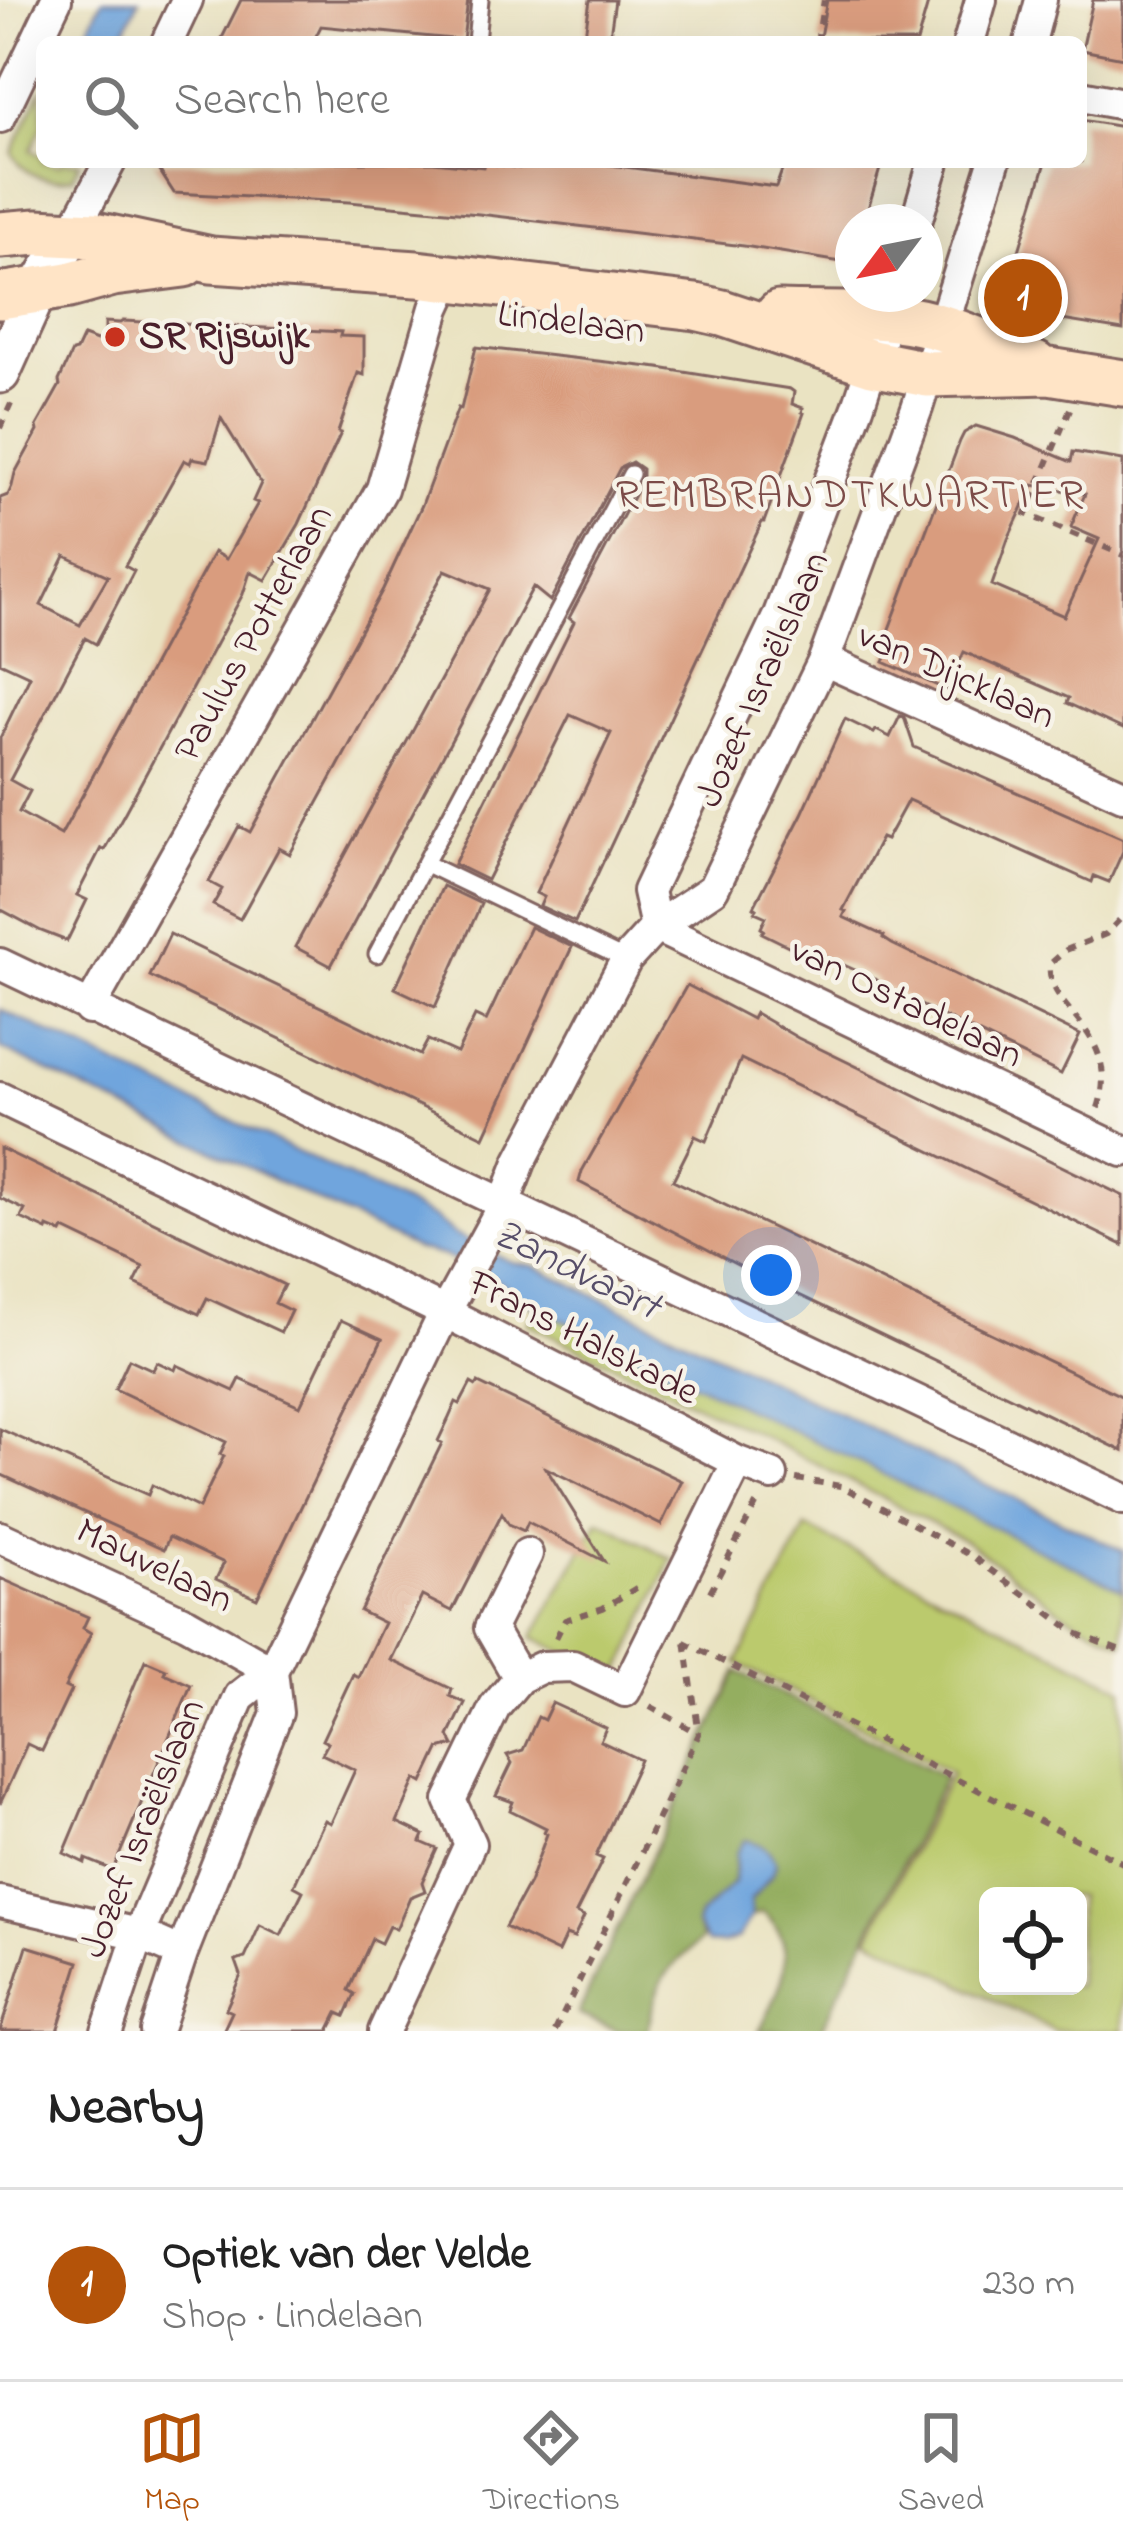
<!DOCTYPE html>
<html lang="en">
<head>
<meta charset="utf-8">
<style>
  body { margin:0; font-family:"Indie Flower",sans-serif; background:#f6f6f6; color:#222 }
  .controls { position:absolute; right:36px; bottom:36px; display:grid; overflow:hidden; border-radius:18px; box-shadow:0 12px 48px #0002 }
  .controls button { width:108px; height:108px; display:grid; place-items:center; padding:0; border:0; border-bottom:3px solid #e0e0e0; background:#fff; color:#222; font:60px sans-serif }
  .compass { position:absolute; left:835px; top:204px; width:108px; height:108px; border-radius:50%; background:#fff; box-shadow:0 12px 48px #0002; rotate:238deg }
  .you { position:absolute; left:771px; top:1275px; width:42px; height:42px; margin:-30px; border:9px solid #fff; border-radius:50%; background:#1a73e8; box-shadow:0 0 0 18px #1a73e833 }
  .badge { display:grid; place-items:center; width:78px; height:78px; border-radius:50%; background:#b45309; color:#fff; font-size:39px; font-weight:700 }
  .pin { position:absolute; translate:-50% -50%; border:6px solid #fff; box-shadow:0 3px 12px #0006 }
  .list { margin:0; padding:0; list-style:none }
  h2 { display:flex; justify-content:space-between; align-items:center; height:156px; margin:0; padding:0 48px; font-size:51px }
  h2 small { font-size:39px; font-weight:400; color:#767676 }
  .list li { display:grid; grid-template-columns:78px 1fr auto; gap:36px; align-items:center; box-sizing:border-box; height:192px; padding:0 48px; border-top:3px solid #e0e0e0 }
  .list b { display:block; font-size:45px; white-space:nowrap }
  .list p { margin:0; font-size:39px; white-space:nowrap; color:#767676 }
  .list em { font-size:39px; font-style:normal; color:#767676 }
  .icon { flex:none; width:66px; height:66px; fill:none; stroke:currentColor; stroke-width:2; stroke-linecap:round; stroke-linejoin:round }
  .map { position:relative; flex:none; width:1123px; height:2031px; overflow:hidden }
  .search { position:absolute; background:#fff; box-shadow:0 12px 48px #0002; left:36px; right:36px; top:36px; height:132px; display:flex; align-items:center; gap:30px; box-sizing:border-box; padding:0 42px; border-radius:18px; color:#767676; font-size:45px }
  .sheet { height:348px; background:#fff }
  nav { display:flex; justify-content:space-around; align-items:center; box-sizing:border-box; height:168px; border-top:3px solid #e0e0e0; background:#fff; font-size:33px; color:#767676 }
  nav a { display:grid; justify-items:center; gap:6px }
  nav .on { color:#b45309 }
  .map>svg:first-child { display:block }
</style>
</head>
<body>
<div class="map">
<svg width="1123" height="2031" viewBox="0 0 1123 2031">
  <rect width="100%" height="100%" fill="#f7f3e8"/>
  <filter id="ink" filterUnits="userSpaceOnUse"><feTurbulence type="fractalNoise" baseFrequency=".00833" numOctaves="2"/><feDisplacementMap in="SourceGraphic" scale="24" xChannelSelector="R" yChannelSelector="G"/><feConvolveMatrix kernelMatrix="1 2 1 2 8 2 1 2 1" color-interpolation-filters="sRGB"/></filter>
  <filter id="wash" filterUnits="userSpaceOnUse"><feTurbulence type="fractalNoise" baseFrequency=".004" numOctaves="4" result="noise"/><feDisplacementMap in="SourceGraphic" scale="48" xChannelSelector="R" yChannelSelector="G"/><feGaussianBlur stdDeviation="2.7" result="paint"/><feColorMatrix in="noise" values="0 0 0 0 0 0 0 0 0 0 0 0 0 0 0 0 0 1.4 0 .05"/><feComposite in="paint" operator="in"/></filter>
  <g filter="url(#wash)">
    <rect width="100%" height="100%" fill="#eae3c2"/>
    <path fill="#bbca6d" stroke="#82744c" stroke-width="3" fill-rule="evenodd" d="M 42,88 L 42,126 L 31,150 L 42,156 L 42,162 L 59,165 L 61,162 L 80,162 L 73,177 C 47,184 25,176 12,153 Z
      M 537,1305 L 1123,1587 L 1123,1643 L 1067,1615 L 966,1541 L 750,1430 L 527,1323 Z
      M 599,1520 L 672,1559 L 621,1670 L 607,1674 L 533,1637 Z
      M 806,1527 L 1123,1688 L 1123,2031 L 1055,2031 L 869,1937 L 952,1773 L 737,1663 ZM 988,1896 L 1078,1896 L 1078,1986 L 988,1986 Z"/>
    <path fill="#94ae60" stroke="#6f6646" stroke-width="3" d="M 737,1671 L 945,1777 L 820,2031 L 759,2031 C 779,1992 805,1947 762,1912 L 751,1916 L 750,1901 L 773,1873 L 736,1854 L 734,1882 L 699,1916 L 696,1925 L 702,1939 C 664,1974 656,1978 648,2031 L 618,2031 L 578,2014 Z"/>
    <path fill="#70a5dd" stroke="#5d6284" stroke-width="3" d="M 102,0 L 139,0 L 119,42 L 82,42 Z
      M 0,1009 L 434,1218 L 453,1234 L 511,1262 L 534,1266 L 1123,1551 L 1123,1590 L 524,1301 L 502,1283 L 442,1255 L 417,1249 L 0,1048 Z
      M 745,1840 C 762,1844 770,1848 776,1864 L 773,1873 L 750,1901 L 751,1916 L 738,1938 L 722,1944 L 707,1943 L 696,1925 L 699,1916 L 734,1882 L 736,1853 Z"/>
    <g id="blocks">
      <path fill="#d99c7e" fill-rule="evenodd" d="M 241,0 L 468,0 L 463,40 L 321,26 L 313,42 L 220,42 Z
        M 590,0 L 615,0 L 609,42 L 584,42 Z
        M 827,0 L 929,0 L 917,42 L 819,42 Z
        M 1093,0 L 1123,0 L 1123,58 L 1082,50 Z
        M 1081,120 L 1123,127 L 1123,330 L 1001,310 L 1046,162 L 1081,162 Z
        M 154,162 L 433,162 L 483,167 L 484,163 L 519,168 L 520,162 L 588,162 L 776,187 L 785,162 L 882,162 L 864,222 L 853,222 L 853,264 L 744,246 L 479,214 L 349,202 L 174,193 Z
        M 123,321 L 324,331 L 341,332 L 340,336 L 364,337 L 364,375 L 358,373 L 338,432 L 341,433 L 299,524 L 266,580 L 250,572 L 243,594 L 124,814 L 104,850 L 101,848 L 77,895 L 87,900 L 67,941 L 41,931 L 0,909 L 0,738 L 30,676 L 0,662 L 0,498 L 8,495 L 12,486 L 15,473 L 38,431 L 37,426 L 60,385 L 59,381 L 72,352 L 76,351 L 83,336 L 105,344 L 105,322 L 120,323 ZM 221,418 L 261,483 L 253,501 L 258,503 L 226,559 L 214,552 L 61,835 L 19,812 L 30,791 L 10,780 L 85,638 L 96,644 L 134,571 L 125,566 L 184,460 L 190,463 L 192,458 L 208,461 ZM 65,556 L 108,576 L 80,625 L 41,605 Z
        M 476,347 L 659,368 L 790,389 L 794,392 L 792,404 L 803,408 L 802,412 L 804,413 L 764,522 L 762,522 L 575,922 L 540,906 L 544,897 L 536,893 L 611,733 L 570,715 L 487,880 L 454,864 L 574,622 L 569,618 L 642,480 L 642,469 L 632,462 L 620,468 L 550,601 L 533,587 L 331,966 L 295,947 L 490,589 L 445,570 L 290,854 L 279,848 L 240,919 L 213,905 L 222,889 L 209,882 L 239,826 L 250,832 L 383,589 L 422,505 L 458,408 L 461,409 Z
        M 976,426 L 1015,438 L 1071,462 L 1073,452 L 1123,460 L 1123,729 L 1067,703 L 1069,698 L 964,652 L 947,690 L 884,662 L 893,642 L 887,639 L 889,629 L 960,441 L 964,433 ZM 1033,485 L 1085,494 L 1071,527 L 1099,539 L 1064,616 L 992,585 L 1008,539 Z
        M 900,716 L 904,717 L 914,747 L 1123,839 L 1123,851 L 1109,882 L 1094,876 L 1092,882 L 908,800 L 886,840 L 881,838 L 843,910 L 846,911 L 843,917 L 884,936 L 883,938 L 892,944 L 1080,1035 L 1061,1074 L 876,983 L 877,980 L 826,957 L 823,963 L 762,933 L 764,930 L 761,928 L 766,917 L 755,912 L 757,909 L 754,907 L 802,814 L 845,719 L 874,733 L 876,730 L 890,737 Z
        M 443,886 L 481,904 L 435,1007 L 395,988 Z
        M 530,927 L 572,947 L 484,1137 L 150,976 L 170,934 L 420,1055 L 428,1040 L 457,1053 L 475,1016 L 486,1021 Z
        M 687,985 L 752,1019 L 755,1013 L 798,1038 L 1123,1196 L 1123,1245 L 741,1059 L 706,1141 L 695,1136 L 673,1180 L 1123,1397 L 1123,1451 L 745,1269 L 579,1182 L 582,1171 Z
        M 0,1148 L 284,1285 L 275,1303 L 291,1311 L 281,1332 L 207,1298 L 199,1314 L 135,1283 L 143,1267 L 64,1229 L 62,1233 L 48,1227 L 47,1230 L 21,1218 L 25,1210 L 0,1198 Z
        M 341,1320 L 382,1339 L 257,1598 L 216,1579 L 224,1563 L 169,1537 L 164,1549 L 0,1474 L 0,1429 L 148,1495 L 152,1485 L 199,1508 L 224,1456 L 220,1454 L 226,1442 L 115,1389 L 129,1359 L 153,1370 L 157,1362 L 175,1370 L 177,1365 L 234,1391 L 240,1379 L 300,1406 Z
        M 471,1383 L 476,1386 L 478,1383 L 682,1481 L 661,1525 L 546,1468 L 604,1561 L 528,1522 L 524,1531 L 509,1524 L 502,1513 L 452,1611 L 422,1596 L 391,1660 L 452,1689 L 450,1696 L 465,1703 L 449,1736 L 454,1745 L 439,1749 L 423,1783 L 416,1779 L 397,1822 L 424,1835 L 421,1842 L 437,1849 L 422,1882 L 425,1891 L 410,1897 L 396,1929 L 389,1926 L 381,1943 L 372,1939 L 349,1990 L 355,1994 L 345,2016 L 338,2013 L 329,2031 L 223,2031 L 232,2012 L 226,2009 L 241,1975 L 236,1961 L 245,1958 L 260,1925 L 281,1935 L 303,1891 L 294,1886 L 303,1866 L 325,1820 L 331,1823 L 355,1770 L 322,1754 L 328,1743 L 322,1740 L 353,1674 L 358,1677 L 384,1623 L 360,1611 L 442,1443 L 438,1441 L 448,1420 L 456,1402 L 460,1404 Z
        M 0,1578 L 88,1617 L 83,1628 L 91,1633 L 65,1687 L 71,1690 L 42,1751 L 27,1744 L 0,1804 Z
        M 145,1660 L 166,1669 L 164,1673 L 191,1685 L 113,1870 L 86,1859 L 85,1863 L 64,1853 Z
        M 552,1703 L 606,1728 L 600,1741 L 640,1760 L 596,1856 L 603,1859 L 576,1913 L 584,1917 L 574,1938 L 566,1935 L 558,1952 L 505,1927 L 529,1883 L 547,1834 L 544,1832 L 546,1828 L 510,1810 L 513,1802 L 496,1796 L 512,1763 L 507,1755 L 523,1750 L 538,1717 L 544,1720 Z
        M 27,1946 L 79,1962 L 57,2031 L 0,2031 Z"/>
    </g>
  </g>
  <g filter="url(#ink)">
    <use href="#blocks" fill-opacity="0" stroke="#826460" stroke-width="3"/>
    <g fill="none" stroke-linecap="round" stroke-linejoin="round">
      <defs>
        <path id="service" d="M 476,42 L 480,0
          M 426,864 L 626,960
          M 377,954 L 631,474"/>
        <path id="minor" d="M 167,42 L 187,0
          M 969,42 L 981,0
          M 1030,42 L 1041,0
          M 1081,96 L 1123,104
          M 0,117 L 56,0
          M 916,222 L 934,162
          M 72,233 L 110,162
          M 824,660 L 1123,795
          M 656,927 L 648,891 L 778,617 L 858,407 L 895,294
          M 656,927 L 1123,1151
          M 0,964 L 1123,1499
          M 89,1009 L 382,489 L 435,308 L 448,280
          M 0,1098 L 445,1312 L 738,1462 L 772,1475
          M 0,1537 L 187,1623 L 272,1671
          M 519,1678 L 490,1628 L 527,1554
          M 0,1902 L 139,1934 L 182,1953
          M 107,2031 L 139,1934 L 240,1696 L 272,1671 L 445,1312 L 504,1204 L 520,1162 L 626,960 L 656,927 L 713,889 L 824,660 L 917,408 L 994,162
          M 156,2031 L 182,1953 L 277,1713 L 272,1671
          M 384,2031 L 470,1844 L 450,1800 L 495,1707 L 519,1678 L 542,1667 L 573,1666 L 625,1691 L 738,1462"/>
        <path id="tertiary" d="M 0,373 L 37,291 L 72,233"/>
        <path id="secondary" d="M 0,235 L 37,232 L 95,235 L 211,260 L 417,274 L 696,307 L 722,313 L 872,363 L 927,374 L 1049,371 L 1123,383
          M 0,296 L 69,285 L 113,273 L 184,264
          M 779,314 C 826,316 875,312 920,322 C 960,331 998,349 1035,365"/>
      </defs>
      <use href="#service" stroke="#826460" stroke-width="21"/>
      <use href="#minor" stroke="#826460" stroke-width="36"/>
      <use href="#tertiary" stroke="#826460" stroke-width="45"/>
      <use href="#secondary" stroke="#826460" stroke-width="51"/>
      <path stroke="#826460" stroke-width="6" stroke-dasharray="9 9" stroke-linecap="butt" d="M 817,42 L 824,0
        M 1070,409 L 1026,514 L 1123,555
        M 0,428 L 11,404
        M 1098,1108 C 1123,1031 1044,1010 1050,964 L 1066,950 L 1106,934 L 1123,916
        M 796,1479 L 841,1486 L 972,1556 L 1076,1633 L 1123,1652
        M 710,1592 L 760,1497
        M 556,1638 L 565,1620 L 603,1608 L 643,1584
        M 684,1642 L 1123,1863
        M 650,1706 L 699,1734
        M 555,2031 L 699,1734 L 685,1641"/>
      <use href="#service" stroke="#fff" stroke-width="15"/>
      <use href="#minor" stroke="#fff" stroke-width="30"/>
      <use href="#tertiary" stroke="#fff" stroke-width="39"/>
      <use href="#secondary" stroke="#ffe4c6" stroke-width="45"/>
    </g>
  </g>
  <circle fill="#c8321e" stroke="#f7f3e8" stroke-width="4.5" cx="115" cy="337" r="12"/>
  <g text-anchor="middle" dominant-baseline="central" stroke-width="9" stroke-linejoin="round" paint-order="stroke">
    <g font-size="39" fill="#4a1f2b" stroke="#f7f3e8">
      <text transform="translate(571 324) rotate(7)">Lindelaan</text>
      <text transform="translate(255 634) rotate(-61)">Paulus Potterlaan</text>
      <text transform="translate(956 677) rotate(24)">van Dijcklaan</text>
      <text transform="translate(764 680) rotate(-66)">Jozef Israëlslaan</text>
      <text transform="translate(906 1004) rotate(26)">van Ostadelaan</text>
      <text transform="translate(583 1339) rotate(27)">Frans Halskade</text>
      <text transform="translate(154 1567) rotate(26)">Mauvelaan</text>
      <text transform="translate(144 1829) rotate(-68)">Jozef Israëlslaan</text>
    </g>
    <g font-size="39" font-weight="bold" fill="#4a1f2b" stroke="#f7f3e8" text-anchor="start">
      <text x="139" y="337">SR Rijswijk</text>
    </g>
    <g font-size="42" letter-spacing="3" fill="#7c4b48" stroke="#f7f3e8">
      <text x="851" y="496">REMBRANDTKWARTIER</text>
    </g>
    <g font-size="42" font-style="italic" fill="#574e69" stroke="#f7f3e8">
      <text transform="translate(576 1271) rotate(26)">Zandvaart</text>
    </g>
  </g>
</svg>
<div class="controls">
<button><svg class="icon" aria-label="locate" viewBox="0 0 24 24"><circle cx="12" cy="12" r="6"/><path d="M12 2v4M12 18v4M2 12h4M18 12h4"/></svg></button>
</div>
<svg class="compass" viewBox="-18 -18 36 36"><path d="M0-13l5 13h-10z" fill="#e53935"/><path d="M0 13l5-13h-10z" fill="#767676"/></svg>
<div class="you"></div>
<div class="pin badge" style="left:1023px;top:298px">1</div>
<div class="search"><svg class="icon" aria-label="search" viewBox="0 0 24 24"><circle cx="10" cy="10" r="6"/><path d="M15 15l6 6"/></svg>Search here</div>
</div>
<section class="sheet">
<h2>Nearby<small></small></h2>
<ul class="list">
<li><span class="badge">1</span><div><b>Optiek van der Velde</b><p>Shop · Lindelaan</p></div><em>230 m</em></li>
</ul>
</section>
<nav>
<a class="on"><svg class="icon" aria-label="map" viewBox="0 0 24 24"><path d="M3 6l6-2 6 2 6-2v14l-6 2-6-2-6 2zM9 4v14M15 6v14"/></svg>Map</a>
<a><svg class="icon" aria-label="directions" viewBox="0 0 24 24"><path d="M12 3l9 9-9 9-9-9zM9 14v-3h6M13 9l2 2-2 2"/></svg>Directions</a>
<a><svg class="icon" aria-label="saved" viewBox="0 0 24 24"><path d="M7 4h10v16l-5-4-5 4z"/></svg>Saved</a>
</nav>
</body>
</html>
